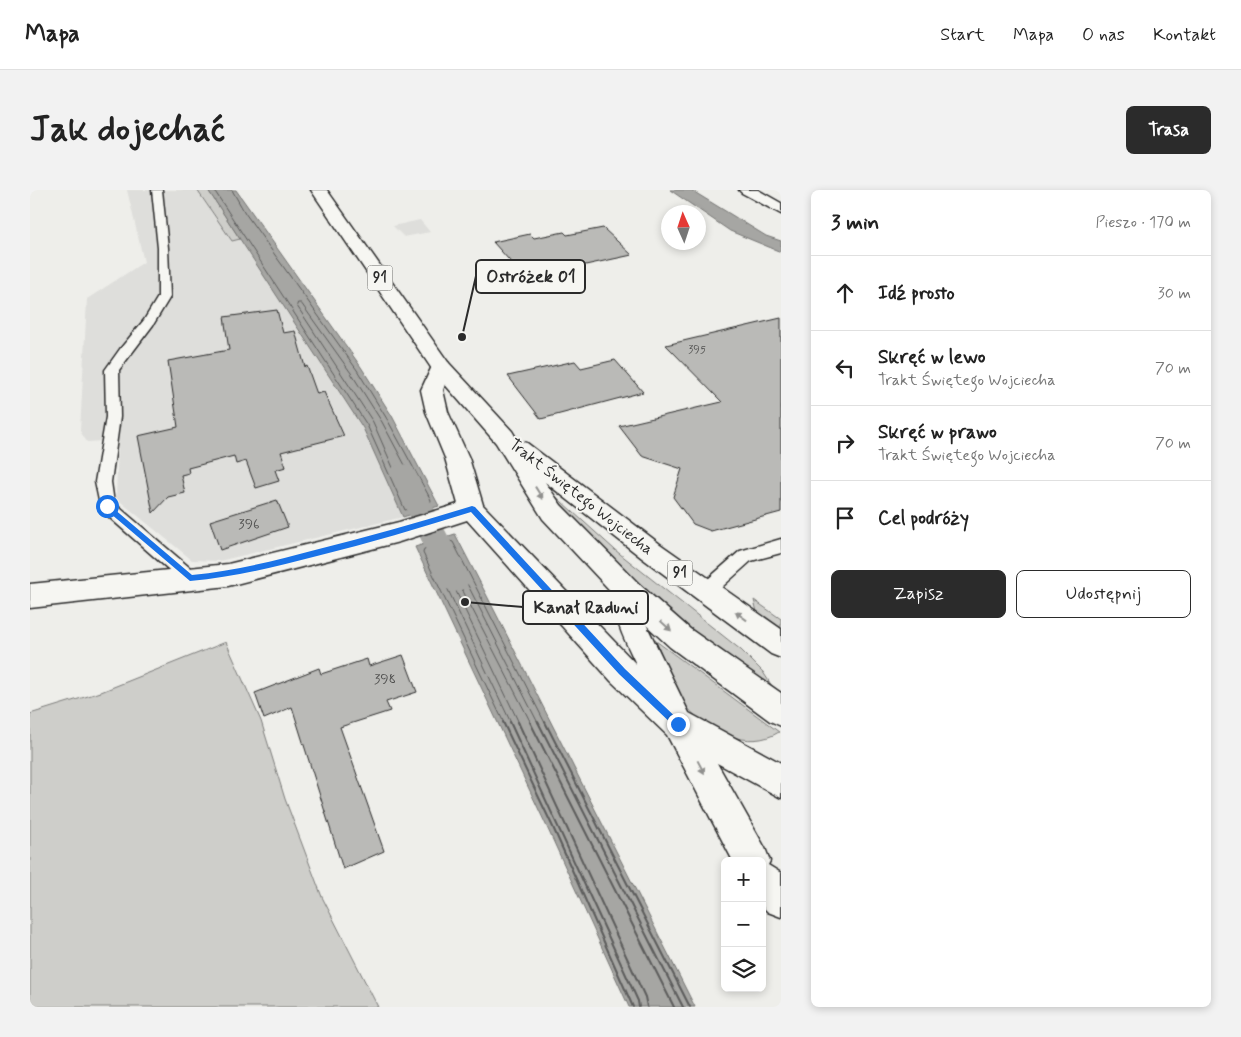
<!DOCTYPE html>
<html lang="pl">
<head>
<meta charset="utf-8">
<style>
  body { margin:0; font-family:Mynerve,sans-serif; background:#f2f2f2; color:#222 }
  .controls { position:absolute; right:15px; bottom:15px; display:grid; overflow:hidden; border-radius:8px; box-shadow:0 2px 8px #0003 }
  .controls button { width:45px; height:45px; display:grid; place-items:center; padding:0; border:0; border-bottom:1px solid #e0e0e0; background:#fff; color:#222; font:25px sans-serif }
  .compass { position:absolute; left:631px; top:15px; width:45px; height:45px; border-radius:50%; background:#fff; box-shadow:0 2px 8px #0003; rotate:357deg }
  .stop { position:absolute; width:15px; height:15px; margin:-11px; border:4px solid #1a73e8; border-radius:50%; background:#fff }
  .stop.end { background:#1a73e8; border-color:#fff; box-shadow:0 1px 5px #0008 }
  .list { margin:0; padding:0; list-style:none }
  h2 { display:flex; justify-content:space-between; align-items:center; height:65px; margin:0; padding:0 20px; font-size:21px }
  h2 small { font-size:16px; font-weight:400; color:#767676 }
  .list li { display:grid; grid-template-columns:32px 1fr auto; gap:15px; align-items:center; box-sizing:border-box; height:75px; padding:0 20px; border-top:1px solid #e0e0e0 }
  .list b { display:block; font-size:19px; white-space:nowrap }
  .list p { margin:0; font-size:16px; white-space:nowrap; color:#767676 }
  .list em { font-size:16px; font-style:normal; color:#767676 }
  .actions { display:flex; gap:10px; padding:15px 20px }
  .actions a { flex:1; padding:11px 0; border:1px solid #2b2b2b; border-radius:8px; text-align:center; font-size:18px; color:#2b2b2b }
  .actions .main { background:#2b2b2b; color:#fff }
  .icon { flex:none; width:28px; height:28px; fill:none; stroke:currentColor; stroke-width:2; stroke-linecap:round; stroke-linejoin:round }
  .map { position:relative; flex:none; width:751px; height:817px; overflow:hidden; border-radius:8px }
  header { display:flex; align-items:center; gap:30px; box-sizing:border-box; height:70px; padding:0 25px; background:#fff; border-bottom:1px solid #e0e0e0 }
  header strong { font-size:24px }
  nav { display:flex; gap:28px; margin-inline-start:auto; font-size:18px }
  .intro { display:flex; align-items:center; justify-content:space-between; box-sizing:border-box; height:120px; padding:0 30px }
  h1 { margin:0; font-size:35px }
  .button { padding:12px 22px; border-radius:8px; background:#2b2b2b; color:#fff; font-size:18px; font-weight:700 }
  main { display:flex; gap:30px; padding:0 30px }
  aside { flex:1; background:#fff; border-radius:8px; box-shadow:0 2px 8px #0003 }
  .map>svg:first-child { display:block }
</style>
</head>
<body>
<header>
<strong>Mapa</strong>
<nav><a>Start</a><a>Mapa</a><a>O nas</a><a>Kontakt</a></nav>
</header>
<div class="intro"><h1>Jak dojechać</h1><a class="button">Trasa</a></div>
<main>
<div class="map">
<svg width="751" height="817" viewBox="0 0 751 817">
  <rect width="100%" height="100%" fill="#eeeeea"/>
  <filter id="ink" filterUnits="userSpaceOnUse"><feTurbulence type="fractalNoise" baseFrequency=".02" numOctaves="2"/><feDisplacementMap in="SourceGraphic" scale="10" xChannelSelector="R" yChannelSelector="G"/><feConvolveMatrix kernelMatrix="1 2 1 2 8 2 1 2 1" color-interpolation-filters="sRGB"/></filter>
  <g filter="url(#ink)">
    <path fill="#dededb" d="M 97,0 L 167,0 L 202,51 L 210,49 L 333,238 L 373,327 L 189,371 L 162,370 L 86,308 L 88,250 L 57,252 L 50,241 L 57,109 L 114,72 Z
      M 390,30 L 400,42 L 374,47 L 363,36 Z"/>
    <path fill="#cececa" stroke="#7c7c7a" d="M 167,0 L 178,0 L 210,49 L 202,51 Z
      M 511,293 L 585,360 L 711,460 L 733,482 L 747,504 L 674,451 L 594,384 Z
      M 724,410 L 751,429 L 751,438 L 727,422 Z
      M 626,451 L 749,542 C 719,561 678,542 657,517 C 642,498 635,473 626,451 Z
      M 196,452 L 231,531 L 255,609 L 292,707 L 348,817 L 0,817 L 0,524 L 71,502 Z"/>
    <path fill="#a6a6a3" stroke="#757573" d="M 178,0 L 206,0 L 331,177 L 362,226 L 409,316 L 373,327 L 333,238 Z
      M 640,0 L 661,0 L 736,46 L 751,51 L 751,62 L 700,41 Z
      M 425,344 L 455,402 L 665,817 L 599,817 L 517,637 L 385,357 Z"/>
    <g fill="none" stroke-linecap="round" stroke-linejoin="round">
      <path stroke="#5c5c5b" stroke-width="1" d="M 184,0 L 337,235 L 375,320 L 400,314 L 401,310 L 357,229 L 327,180 L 215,23 L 202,0
        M 268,113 L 271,113 L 321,183 L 352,232 L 392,307 L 391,310 L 378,312 L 343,232 L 267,116 Z
        M 474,533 L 393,363 L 394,359 L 420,351 L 423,352 L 515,533
        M 481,533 L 402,366 L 403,363 L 417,359 L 420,360 L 508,533
        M 489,533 L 413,374 L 415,371 L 418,372 L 501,533"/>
      <path stroke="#5c5c5b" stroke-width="2" d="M 473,532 L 522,635 L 603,817
        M 480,532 L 608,811 L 609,817
        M 488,532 L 615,807 L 617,817
        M 500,532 L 644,817
        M 508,532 L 653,817
        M 515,532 L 660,817"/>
      <path fill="#a6a6a3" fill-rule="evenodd" d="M 373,274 L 383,277 L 440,389 L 436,398 L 425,402 L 414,398 L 360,284 L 363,277 Z"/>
    </g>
    <path fill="#babab7" stroke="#2b2b2b" d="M 573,38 L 602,65 L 495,88 L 463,52 L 500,44 L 504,48 L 534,42 L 537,45 Z
      M 247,120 L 253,143 L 265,141 L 275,177 L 277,176 L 287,204 L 294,202 L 314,246 L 251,262 L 256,277 L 245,280 L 249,291 L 226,298 L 216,271 L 206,274 L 204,266 L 158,278 L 159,283 L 151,285 L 155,303 L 138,307 L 123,323 L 108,246 L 148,237 L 138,171 L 199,160 L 194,127 Z
      M 751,128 L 751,322 L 681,341 L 663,334 L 643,307 L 652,279 L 612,266 L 589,236 L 692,212 L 636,155 Z
      M 585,170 L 613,202 L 511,229 L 478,186 L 545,171 L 551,178 Z
      M 247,310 L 258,337 L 190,360 L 180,331 Z
      M 373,465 L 387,502 L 356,512 L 360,521 L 310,537 L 354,661 L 313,679 L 262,517 L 234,529 L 225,503 L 289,478 L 291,484 L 337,469 L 339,476 Z"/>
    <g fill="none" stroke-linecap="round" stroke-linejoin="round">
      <defs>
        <path id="service" d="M 122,0 L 132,0 L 138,58 L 140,107 L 123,135 L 89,180 L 90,227 L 81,292 L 84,313 L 166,383 L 169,388 L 166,393 L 160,395 L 154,393 L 71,320 L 65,292 L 76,227 L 75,180 L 90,159 L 114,130 L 128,107 L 128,58 Z
          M 751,349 L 751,363 L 721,371 L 682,406 L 676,408 L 670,406 L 667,401 L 670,396 L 710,361 Z"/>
        <path id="minor" d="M 709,0 L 728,0 L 751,13 L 751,24 L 712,3 Z
          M 411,171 L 418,172 L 421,177 L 413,200 L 418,222 L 439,268 L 453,315 L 606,474 C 595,449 577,422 590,395 L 600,391 L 610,395 L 614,403 L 614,430 L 659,523 L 751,573 L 751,608 L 687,573 L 735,658 L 740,671 L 738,675 L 751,683 L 751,727 L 738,722 L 732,716 L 732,671 L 703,671 L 637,545 L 581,491 L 437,330 L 369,352 L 198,396 L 0,418 L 0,394 L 198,374 L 369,332 L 428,314 L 415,268 L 396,222 L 391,200 L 404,172 Z"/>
        <path id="primary" d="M 281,0 L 297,0 L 418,172 L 482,241 L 488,251 L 497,253 L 630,354 L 751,439 L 751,468 L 741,464 L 612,368 L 515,292 L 531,315 L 610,395 L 660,439 L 751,503 L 751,536 L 740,531 L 640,457 L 590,411 L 513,329 L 466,253 L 404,182 Z"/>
      </defs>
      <use href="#service" stroke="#2b2b2b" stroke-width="3"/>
      <use href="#minor" stroke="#2b2b2b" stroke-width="3"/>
      <use href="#primary" stroke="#2b2b2b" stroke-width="3"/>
      <use href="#service" fill="#f6f6f2" fill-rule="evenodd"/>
      <use href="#minor" fill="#f6f6f2" fill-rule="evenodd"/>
      <use href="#primary" fill="#f6f6f2" fill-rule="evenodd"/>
    </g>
    <defs><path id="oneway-solid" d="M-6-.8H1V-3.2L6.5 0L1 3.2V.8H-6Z" transform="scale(1.25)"/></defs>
    <g fill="#90908e">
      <use href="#oneway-solid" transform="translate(509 303) rotate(58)"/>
      <use href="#oneway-solid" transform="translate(711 426) rotate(-144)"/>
      <use href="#oneway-solid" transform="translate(636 436) rotate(43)"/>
      <use href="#oneway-solid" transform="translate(671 577) rotate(62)"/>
    </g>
  </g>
  <path fill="#1a73e8" d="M 77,313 L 162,385 C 204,381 244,371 285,360 C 338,347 390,332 442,316 L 445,317 L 595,479 L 653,534 L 648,539 L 645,537 L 589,484 L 441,322 C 390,338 339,353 287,366 C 245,377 204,387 160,391 L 74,318 L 74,314 Z"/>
  <g text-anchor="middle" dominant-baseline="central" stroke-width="4" stroke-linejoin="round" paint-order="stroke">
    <g font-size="11" fill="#4f4f4e">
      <text x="667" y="160">395</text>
    </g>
    <g font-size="14" fill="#4f4f4e">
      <text x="219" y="334">396</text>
      <text x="355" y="489">398</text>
    </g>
    <g fill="#f6f6f2" stroke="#686867" stroke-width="1">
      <rect x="337.5" y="75.5" width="25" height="25" rx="4"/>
      <rect x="637.5" y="370.5" width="25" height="25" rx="4"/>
    </g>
    <g font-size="15" font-weight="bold" fill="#2b2b2b">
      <text x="350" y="88">91</text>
      <text x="650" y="383">91</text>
    </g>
    <g font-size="16" fill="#2b2b2b" stroke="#f6f6f2">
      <text transform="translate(551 307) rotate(38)">Trakt Świętego Wojciecha</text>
    </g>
  </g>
  <path fill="none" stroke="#2b2b2b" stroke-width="2" d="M432 147L446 86M435 412L493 417"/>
  <g fill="#2b2b2b" stroke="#f6f6f2" stroke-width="2">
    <circle cx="432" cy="147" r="5"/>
    <circle cx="435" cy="412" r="5"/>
  </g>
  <g fill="#f6f6f2" stroke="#2b2b2b" stroke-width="2">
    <rect x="446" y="70" width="109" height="33" rx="5"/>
    <rect x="493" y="401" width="125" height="33" rx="5"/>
  </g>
  <g font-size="18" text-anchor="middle" font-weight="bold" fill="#2b2b2b">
    <text x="501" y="92">Ostróżek 01</text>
    <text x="556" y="423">Kanał Raduni</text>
  </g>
</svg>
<div class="controls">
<button>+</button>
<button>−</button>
<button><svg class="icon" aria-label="layers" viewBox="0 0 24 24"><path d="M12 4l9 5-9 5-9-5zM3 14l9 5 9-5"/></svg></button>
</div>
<svg class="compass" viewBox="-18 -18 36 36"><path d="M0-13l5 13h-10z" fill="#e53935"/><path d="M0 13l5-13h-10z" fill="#767676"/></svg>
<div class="stop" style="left:77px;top:316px"></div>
<div class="stop end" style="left:648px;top:534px"></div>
</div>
<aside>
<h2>3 min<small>Pieszo · 170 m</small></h2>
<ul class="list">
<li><svg class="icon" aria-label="ahead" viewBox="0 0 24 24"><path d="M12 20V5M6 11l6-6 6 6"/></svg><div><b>Idź prosto</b></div><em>30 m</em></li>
<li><svg class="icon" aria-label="left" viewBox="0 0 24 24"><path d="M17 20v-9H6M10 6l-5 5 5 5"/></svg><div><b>Skręć w lewo</b><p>Trakt Świętego Wojciecha</p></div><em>70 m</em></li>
<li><svg class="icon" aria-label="right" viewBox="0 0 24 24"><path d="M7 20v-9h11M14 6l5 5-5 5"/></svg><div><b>Skręć w prawo</b><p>Trakt Świętego Wojciecha</p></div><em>70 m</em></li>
<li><svg class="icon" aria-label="arrive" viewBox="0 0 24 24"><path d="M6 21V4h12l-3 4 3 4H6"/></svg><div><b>Cel podróży</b></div></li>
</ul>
<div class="actions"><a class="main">Zapisz</a><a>Udostępnij</a></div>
</aside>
</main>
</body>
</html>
